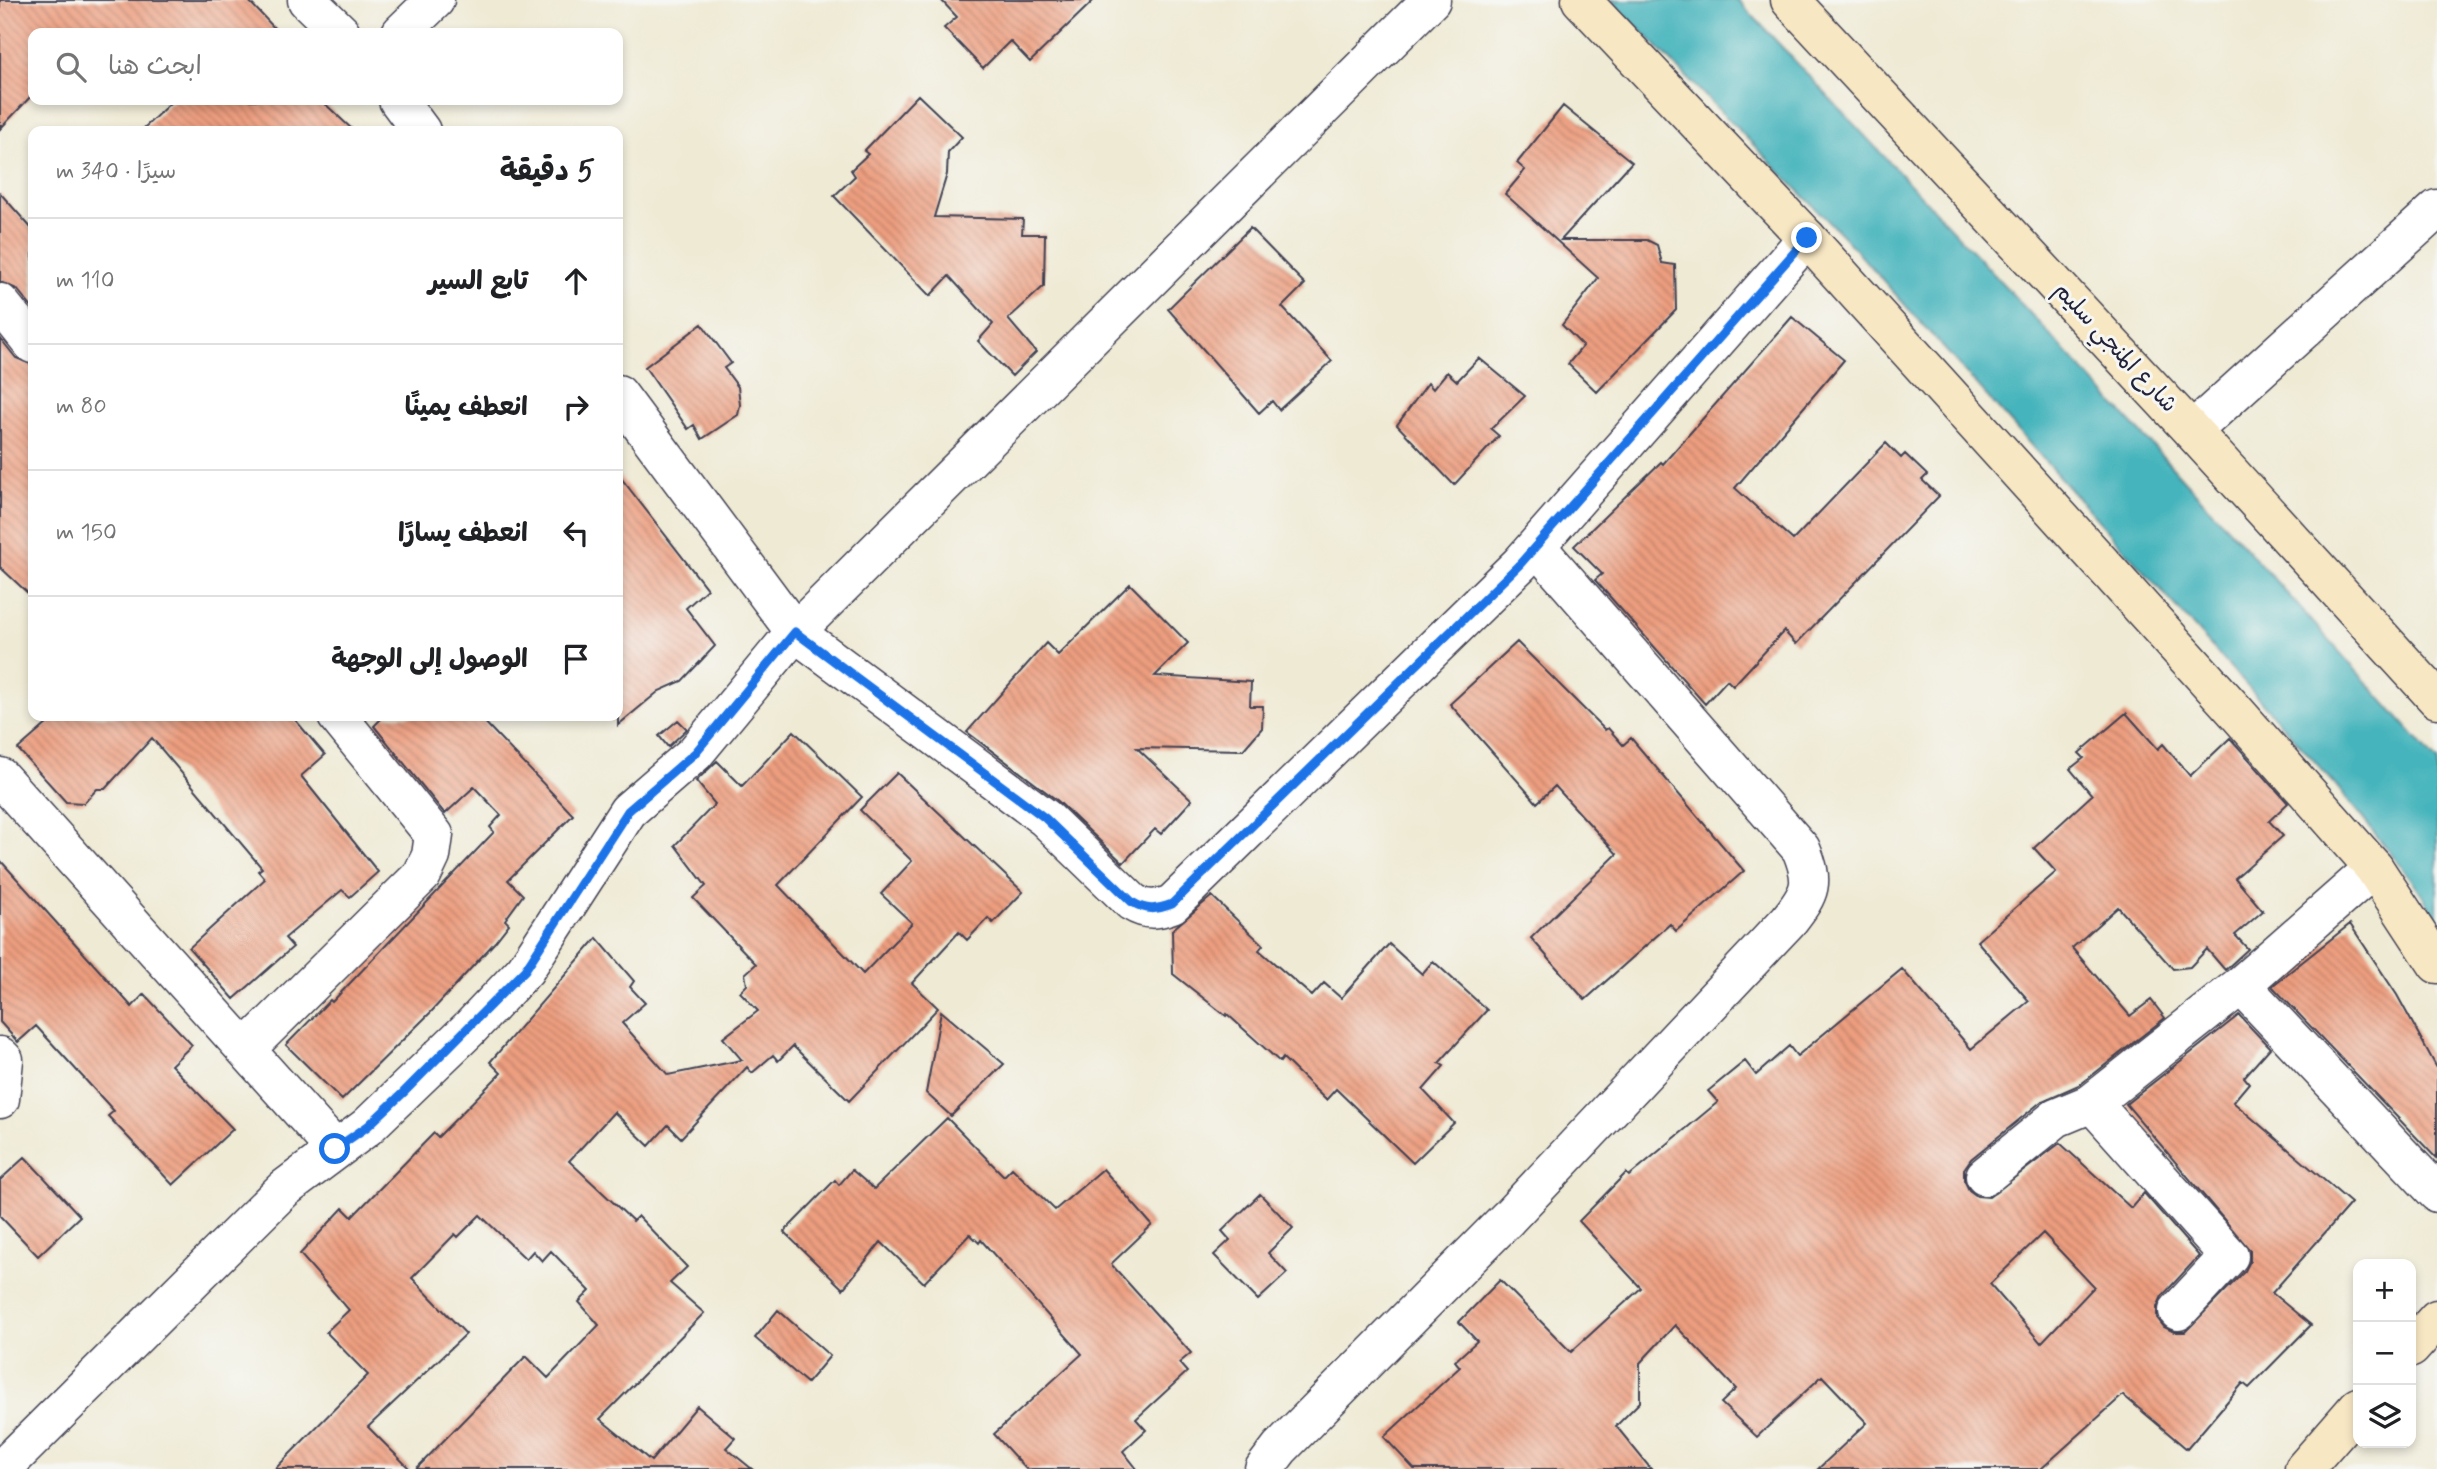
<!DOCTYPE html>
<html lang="ar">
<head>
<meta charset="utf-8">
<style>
  body { margin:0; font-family:Mynerve,"Playpen Sans Arabic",sans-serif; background:#f2f2f2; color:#202124; direction:rtl }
  .controls { position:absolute; right:21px; bottom:21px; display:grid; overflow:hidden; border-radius:14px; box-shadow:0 4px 10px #0003 }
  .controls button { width:63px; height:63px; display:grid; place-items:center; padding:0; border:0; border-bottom:2px solid #e0e0e0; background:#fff; color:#202124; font:35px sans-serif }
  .stop { position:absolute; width:21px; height:21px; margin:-16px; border:5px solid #1a73e8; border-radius:50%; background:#fff }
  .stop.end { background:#1a73e8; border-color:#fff; box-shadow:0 2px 7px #0008 }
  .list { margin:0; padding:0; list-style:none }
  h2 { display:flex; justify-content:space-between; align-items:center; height:91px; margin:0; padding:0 28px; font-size:30px }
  h2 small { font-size:23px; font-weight:400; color:#757577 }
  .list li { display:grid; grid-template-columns:46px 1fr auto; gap:21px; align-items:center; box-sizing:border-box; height:126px; padding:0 28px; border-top:2px solid #e0e0e0 }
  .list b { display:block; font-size:26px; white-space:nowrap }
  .list em { font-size:23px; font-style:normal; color:#757577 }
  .icon { flex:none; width:38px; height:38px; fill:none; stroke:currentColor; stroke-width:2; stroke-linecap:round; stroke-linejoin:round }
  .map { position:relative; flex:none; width:2437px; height:1469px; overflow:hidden; direction:ltr }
  .search { position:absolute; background:#fff; box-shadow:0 4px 10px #0003; left:28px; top:28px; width:595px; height:77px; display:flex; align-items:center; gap:18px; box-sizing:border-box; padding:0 24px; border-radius:14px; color:#757577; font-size:26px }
  .panel { position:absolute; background:#fff; box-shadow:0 4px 10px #0003; left:28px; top:126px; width:595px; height:595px; border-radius:14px; direction:rtl }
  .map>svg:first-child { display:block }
</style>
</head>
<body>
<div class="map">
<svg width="2437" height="1469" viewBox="0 0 2437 1469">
  <defs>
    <pattern id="building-back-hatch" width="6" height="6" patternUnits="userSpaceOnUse" patternTransform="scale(1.75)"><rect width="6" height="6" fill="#ed9e7f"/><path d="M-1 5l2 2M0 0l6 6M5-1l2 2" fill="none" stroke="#c08069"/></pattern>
  </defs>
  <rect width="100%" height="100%" fill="#f6f6f2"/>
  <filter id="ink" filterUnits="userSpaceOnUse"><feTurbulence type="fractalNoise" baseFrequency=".0143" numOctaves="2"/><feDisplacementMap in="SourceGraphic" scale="14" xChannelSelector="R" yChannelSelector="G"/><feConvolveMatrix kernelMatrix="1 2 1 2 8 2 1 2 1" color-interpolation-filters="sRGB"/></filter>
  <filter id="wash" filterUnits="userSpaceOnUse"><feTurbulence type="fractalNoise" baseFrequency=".00686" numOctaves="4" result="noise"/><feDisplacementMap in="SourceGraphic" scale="28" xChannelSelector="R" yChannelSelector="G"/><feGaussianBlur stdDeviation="1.57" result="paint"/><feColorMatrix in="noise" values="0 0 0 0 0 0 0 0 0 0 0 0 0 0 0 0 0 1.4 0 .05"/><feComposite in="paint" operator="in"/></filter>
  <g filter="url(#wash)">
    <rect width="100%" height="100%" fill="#efead4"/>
    <path fill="#44b4bc" stroke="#336b7c" stroke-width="2" d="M 1611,0 L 1738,0 C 1973,252 2210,503 2437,762 L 2437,918 L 2409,876 L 2335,784 L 1844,237 Z"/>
    <g id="blocks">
      <path fill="url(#building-back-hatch)" fill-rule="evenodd" d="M 0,0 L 248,0 L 279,33 L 33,33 L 33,94 L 0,129 Z
        M 941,0 L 1094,0 L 1030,62 L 1010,41 L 983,68 L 944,28 L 957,17 Z
        M 918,95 L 962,137 L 948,152 L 947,174 L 934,217 L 1023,219 L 1022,234 L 1045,234 L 1044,286 L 1008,319 L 1036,352 L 1012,376 L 978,341 L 993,324 L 949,276 L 930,296 L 834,196 L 855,176 L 851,170 L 868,154 L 864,151 Z
        M 173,100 L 321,100 L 354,131 L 141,131 Z
        M 1563,106 L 1632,162 L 1561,240 L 1647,240 L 1657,245 L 1662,263 L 1675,265 L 1676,310 L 1597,392 L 1568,364 L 1583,346 L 1562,325 L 1598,278 L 1505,194 L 1525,170 L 1517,163 Z
        M 0,193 L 33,230 L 33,309 L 17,289 L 0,282 Z
        M 1250,228 L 1305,284 L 1282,307 L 1332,361 L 1279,410 L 1272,401 L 1259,413 L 1168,309 Z
        M 1792,317 L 1844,360 L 1735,488 L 1793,540 L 1886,443 L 1901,458 L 1905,454 L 1927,475 L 1922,480 L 1939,496 L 1796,644 L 1784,631 L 1733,686 L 1727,680 L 1705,704 L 1595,580 L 1602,574 L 1574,546 L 1661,462 L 1663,464 Z
        M 702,324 L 731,363 L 724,368 L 738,387 L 740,405 L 738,415 L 702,439 L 694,425 L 688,429 L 645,367 Z
        M 0,338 L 16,358 L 33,365 L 33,598 L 0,567 Z
        M 1479,358 L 1525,396 L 1491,429 L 1499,436 L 1454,485 L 1397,425 L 1428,383 L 1433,389 L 1447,372 L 1457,381 Z
        M 618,474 L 707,589 L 686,608 L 715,646 L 682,681 L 659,691 L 618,725 Z
        M 1130,584 L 1188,643 L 1155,676 L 1251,682 L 1250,706 L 1263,706 L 1262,728 L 1243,750 L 1137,748 L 1192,800 L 1161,834 L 1155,829 L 1123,863 L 1058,801 L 967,732 L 1046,643 L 1058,655 Z
        M 1517,642 L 1605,730 L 1608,728 L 1623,745 L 1631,738 L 1744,871 L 1676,931 L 1670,924 L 1585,1000 L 1531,938 L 1617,854 L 1555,786 L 1537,803 L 1450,704 Z
        M 2126,713 L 2158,749 L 2163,744 L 2190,776 L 2230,738 L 2288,803 L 2269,821 L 2283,836 L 2235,878 L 2263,911 L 2235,935 L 2248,949 L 2225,970 L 2207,949 L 2190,967 L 2173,969 L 2118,907 L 2072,948 L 2130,1016 L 2151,1000 L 2165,1018 L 2081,1084 L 2042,1101 L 1971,1159 L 1964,1169 L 1964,1180 L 1969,1190 L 1977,1196 L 1989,1197 L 2060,1143 L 2131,1208 L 2144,1193 L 2199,1256 L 2162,1296 L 2157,1307 L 2157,1318 L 2164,1327 L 2174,1332 L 2185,1332 L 2245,1271 L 2250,1261 L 2250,1250 L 2126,1104 L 2239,1015 L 2270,1048 L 2244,1077 L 2249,1083 L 2233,1102 L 2351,1203 L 2272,1293 L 2311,1325 L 2249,1388 L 2243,1383 L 2187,1449 L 2123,1395 L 2041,1469 L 1818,1469 L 1867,1423 L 1822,1376 L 1757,1437 L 1721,1403 L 1736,1389 L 1675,1325 L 1640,1363 L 1640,1402 L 1616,1426 L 1651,1469 L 1414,1469 L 1384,1437 L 1460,1367 L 1455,1361 L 1477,1341 L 1459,1322 L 1500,1280 L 1571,1352 L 1641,1288 L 1579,1221 L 1626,1173 L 1629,1176 L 1718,1102 L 1708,1091 L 1745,1061 L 1756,1075 L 1789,1046 L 1797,1056 L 1902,969 L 1971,1049 L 2029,1001 L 1977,941 L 2056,872 L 2034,848 L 2092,795 L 2070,769 L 2084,758 L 2079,753 ZM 2043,1233 L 2094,1287 L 2041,1343 L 1990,1284 Z
        M 56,716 L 292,716 L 325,755 L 301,776 L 378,872 L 350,897 L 342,890 L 285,938 L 293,947 L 234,999 L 189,948 L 265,879 L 258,871 L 262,868 L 152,738 L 105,789 L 97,789 L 84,803 L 66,802 L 18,749 Z
        M 384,716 L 479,716 L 573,815 L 508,880 L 523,895 L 505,920 L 509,924 L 495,942 L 431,1012 L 342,1100 L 286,1045 L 330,1000 L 332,1002 L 494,832 L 490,827 L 501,815 L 474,787 L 445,814 L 374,726 Z
        M 678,720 L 687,729 L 668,747 L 659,736 Z
        M 794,731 L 862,797 L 778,885 L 863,974 L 912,923 L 881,894 L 912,861 L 860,810 L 897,773 L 1023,892 L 993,923 L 988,918 L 967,940 L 959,932 L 912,983 L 938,1008 L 849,1101 L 793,1046 L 778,1061 L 773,1055 L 752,1073 L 747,1067 L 681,1138 L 668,1125 L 649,1146 L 614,1112 L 569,1161 L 633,1221 L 638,1216 L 687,1267 L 670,1283 L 704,1313 L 600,1419 L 651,1461 L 697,1406 L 735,1438 L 726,1448 L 752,1469 L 416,1469 L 526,1356 L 548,1378 L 599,1325 L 579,1302 L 590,1291 L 551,1251 L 542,1261 L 533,1251 L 526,1259 L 480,1215 L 458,1237 L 455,1234 L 412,1278 L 466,1334 L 368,1427 L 410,1469 L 275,1469 L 368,1375 L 326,1332 L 349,1310 L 300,1254 L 343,1208 L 352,1217 L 434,1133 L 438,1137 L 501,1073 L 490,1062 L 597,938 L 634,981 L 630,987 L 645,1003 L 622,1023 L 668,1075 L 742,1060 L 723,1038 L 758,1011 L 740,992 L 747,985 L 745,974 L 756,964 L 693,898 L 706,886 L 675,845 L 715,804 L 696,781 L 717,761 L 742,786 Z
        M 0,860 L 132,1007 L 144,994 L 192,1045 L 171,1065 L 233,1129 L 173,1185 L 108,1116 L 114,1111 L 36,1026 L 18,1042 L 0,1022 Z
        M 1212,896 L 1263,945 L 1259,950 L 1312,996 L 1324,983 L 1341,998 L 1389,944 L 1422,974 L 1433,961 L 1487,1010 L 1439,1063 L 1444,1066 L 1423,1090 L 1454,1123 L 1413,1163 L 1336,1089 L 1326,1100 L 1283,1058 L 1280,1062 L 1227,1014 L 1226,1016 L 1173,974 L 1172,930 Z
        M 2350,924 L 2397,995 L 2437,1068 L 2437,1159 L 2272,986 Z
        M 941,1011 L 1004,1064 L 951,1116 L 926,1093 Z
        M 947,1118 L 1004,1176 L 1012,1168 L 1055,1210 L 1103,1169 L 1152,1225 L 1111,1264 L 1191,1353 L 1179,1363 L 1187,1372 L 1136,1419 L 1146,1430 L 1123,1451 L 1137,1469 L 1026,1469 L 994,1434 L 1082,1354 L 981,1240 L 979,1243 L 970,1234 L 924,1283 L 881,1242 L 843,1289 L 784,1232 L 835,1180 L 839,1185 L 852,1170 L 874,1189 Z
        M 25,1157 L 80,1216 L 38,1256 L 0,1216 L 0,1180 Z
        M 1260,1194 L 1293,1228 L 1268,1253 L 1287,1273 L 1258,1300 L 1214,1255 L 1230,1240 L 1222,1231 Z
        M 778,1310 L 830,1356 L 807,1383 L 755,1338 Z"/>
    </g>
  </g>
  <g filter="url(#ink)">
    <use href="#blocks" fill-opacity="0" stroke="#414052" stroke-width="2"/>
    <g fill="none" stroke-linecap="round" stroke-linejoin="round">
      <defs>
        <path id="minor" d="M 307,0 L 341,33
          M 1431,0 L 795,632 L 1045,818 L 1132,902 C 1147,911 1156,910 1172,904 L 1520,564 L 1807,238
          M 401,33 L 435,0
          M 398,100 L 421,131
          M 0,303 L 33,344
          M 2192,431 L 2437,209
          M 0,777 L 335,1149
          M 2241,985 L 2437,1193
          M 247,1048 L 422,875 L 431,856 L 434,835 L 337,716
          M 0,1056 L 4,1060 L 0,1099
          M 2092,1103 L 2229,1256 L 2178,1311
          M 1985,1176 L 2056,1118 L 2092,1103 L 2241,985 L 2374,868
          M 2,1469 L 284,1189 L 367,1127 L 470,1028 L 525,970 L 628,811 L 695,753 L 795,632 L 618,394
          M 1264,1469 L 1280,1448 L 1508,1218 L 1789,920 C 1811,892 1815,883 1801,849 L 1536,546"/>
        <path id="secondary" d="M 1581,0 L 1807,238 L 2237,713 L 2374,868 L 2437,964
          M 1790,0 L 2192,431 L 2437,699
          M 2411,1348 L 2437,1319
          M 2304,1469 L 2358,1407"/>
      </defs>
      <use href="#minor" stroke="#414052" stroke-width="41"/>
      <use href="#secondary" stroke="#414052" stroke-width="41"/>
      <use href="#minor" stroke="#fff" stroke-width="38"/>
      <use href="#secondary" stroke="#f8e7c3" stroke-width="38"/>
    </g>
  </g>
  <g fill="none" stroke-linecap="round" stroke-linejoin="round" filter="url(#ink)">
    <path stroke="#1a73e8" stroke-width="9" d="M 335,1149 L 368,1126 L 403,1093 L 525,970 L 628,811 L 695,753 L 795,632 L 1045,818 L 1132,902 C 1147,911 1156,910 1172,904 L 1520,564 L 1807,238"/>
  </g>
  <g text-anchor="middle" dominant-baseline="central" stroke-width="6" stroke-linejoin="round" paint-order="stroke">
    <g font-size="23" fill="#22223b" stroke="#f6f6f2">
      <text transform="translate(2115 348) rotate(47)">شارع المنجي سليم</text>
    </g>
  </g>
</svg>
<div class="controls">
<button>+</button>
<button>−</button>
<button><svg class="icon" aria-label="layers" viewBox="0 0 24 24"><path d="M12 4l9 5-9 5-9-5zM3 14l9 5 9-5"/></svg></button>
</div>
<div class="stop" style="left:335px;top:1149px"></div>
<div class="stop end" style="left:1807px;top:238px"></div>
<div class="search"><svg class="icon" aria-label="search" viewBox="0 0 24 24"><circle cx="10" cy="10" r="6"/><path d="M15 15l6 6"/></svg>ابحث هنا</div>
<section class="panel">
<h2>5 دقيقة<small>سيرًا · 340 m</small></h2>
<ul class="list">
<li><svg class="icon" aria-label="ahead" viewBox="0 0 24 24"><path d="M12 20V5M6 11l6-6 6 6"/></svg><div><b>تابع السير</b></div><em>110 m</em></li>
<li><svg class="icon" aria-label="right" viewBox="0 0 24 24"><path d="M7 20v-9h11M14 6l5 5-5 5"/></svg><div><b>انعطف يمينًا</b></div><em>80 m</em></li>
<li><svg class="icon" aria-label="left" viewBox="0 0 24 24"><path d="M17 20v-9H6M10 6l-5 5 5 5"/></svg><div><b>انعطف يسارًا</b></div><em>150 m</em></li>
<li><svg class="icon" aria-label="arrive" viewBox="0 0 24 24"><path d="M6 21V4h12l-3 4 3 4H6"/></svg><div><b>الوصول إلى الوجهة</b></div></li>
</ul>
</section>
</div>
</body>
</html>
